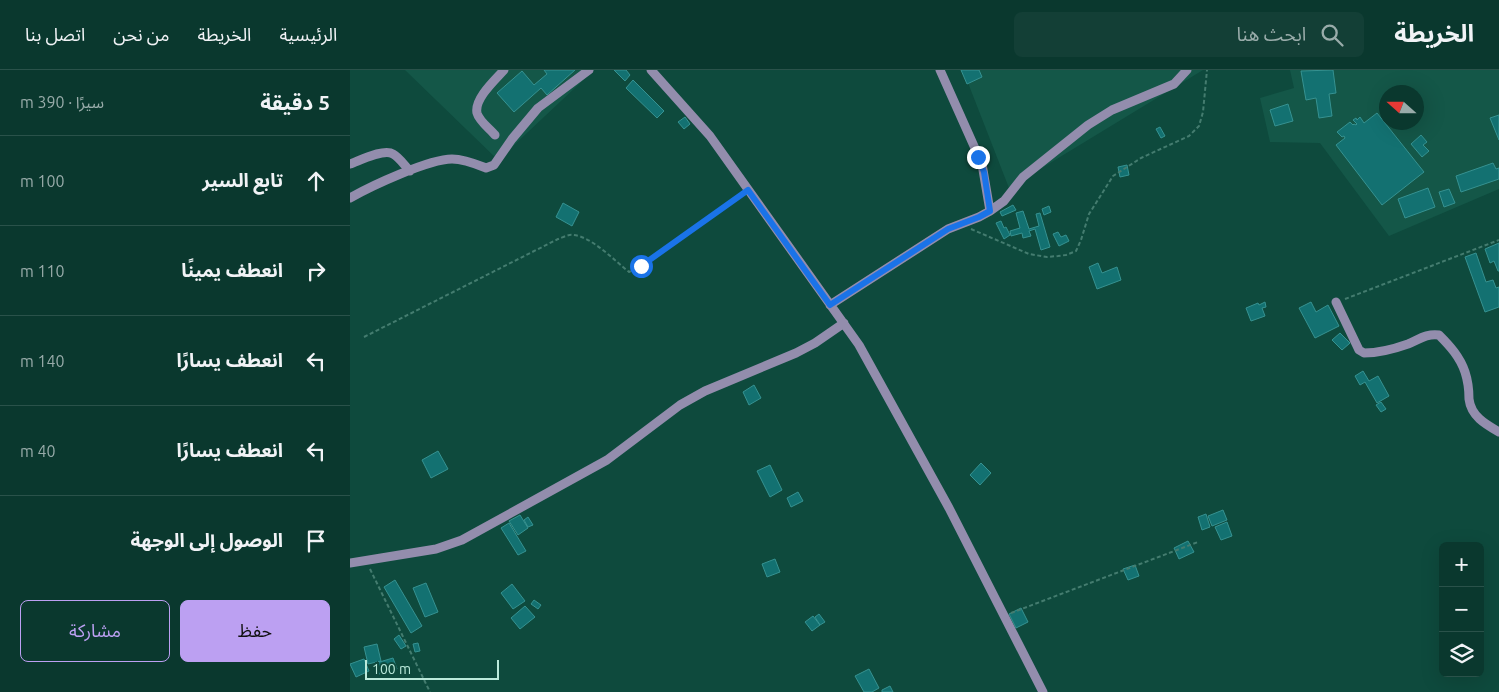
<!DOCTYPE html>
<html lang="ar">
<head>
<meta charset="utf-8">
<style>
  body { margin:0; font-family:Ubuntu,"Noto Sans Arabic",sans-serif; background:#133f36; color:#f1f3f6; direction:rtl }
  .controls { position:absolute; right:15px; bottom:15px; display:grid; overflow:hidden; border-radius:8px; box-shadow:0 5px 20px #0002 }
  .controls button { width:45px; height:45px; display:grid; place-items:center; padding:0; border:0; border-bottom:1px solid #2a524a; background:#0a382e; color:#f1f3f6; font:25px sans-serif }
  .compass { position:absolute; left:1029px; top:15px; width:45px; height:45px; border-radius:50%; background:#0a382e; box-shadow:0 5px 20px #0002; rotate:291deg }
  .scale { position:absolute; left:15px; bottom:12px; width:134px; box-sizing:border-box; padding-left:5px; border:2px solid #bbeadb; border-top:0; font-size:14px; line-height:18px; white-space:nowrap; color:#bbeadb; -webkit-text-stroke:4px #0e4a3d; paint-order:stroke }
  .stop { position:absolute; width:15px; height:15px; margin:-11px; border:4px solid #1a73e8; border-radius:50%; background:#fff }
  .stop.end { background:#1a73e8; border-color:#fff; box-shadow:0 1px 5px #0008 }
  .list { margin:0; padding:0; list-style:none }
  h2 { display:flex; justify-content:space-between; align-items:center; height:65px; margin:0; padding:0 20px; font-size:21px }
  h2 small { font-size:16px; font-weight:400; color:#99acaa }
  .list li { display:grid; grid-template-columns:32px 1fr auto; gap:15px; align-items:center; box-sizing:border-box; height:90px; padding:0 20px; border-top:1px solid #2a524a }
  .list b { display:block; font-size:19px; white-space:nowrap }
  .list em { font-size:16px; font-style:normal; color:#99acaa }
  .actions { display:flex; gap:10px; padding:15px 20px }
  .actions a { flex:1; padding:11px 0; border:1px solid #bca0f2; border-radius:8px; text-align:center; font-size:18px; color:#bca0f2 }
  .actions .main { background:#bca0f2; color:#111 }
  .icon { flex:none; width:28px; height:28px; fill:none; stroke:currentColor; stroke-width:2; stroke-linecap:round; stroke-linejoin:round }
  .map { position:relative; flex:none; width:1149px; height:622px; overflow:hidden; direction:ltr }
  header { display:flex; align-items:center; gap:30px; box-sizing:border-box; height:70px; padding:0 25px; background:#0a382e; border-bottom:1px solid #2a524a }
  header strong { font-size:24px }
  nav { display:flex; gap:28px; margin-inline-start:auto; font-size:18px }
  .search { width:350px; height:45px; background:#133f36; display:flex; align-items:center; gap:12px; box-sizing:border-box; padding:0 18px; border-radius:8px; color:#99acaa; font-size:19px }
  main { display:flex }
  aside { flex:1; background:#0a382e }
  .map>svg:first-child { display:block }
</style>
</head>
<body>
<header>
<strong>الخريطة</strong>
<div class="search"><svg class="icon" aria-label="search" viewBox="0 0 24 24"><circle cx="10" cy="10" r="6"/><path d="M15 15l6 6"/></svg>ابحث هنا</div>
<nav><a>الرئيسية</a><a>الخريطة</a><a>من نحن</a><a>اتصل بنا</a></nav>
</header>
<main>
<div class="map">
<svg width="1149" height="622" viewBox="0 0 1149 622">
  <rect width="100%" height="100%" fill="#0e4a3d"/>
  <path fill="#145748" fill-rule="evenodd" d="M 55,0 L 244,0 L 148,90 Z
    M 613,0 L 853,0 L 659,118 Z
    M 940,0 L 1149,0 L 1149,119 L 1039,166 L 970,73 L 920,72 L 910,28 L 944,18 ZM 1036,22 L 1066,22 L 1066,52 L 1036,52 Z"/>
  <path fill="#137171" stroke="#369291" d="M 194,0 L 225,0 L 197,25 L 191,18 L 164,42 L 147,23 L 172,1 L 184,15 L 197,4 Z
    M 264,0 L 276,0 L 280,5 L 275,11 Z
    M 611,0 L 629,0 L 632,7 L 617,14 Z
    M 983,0 L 986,23 L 979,24 L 982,46 L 969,48 L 966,28 L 956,30 L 951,1 Z
    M 283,10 L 314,41 L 307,48 L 276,18 Z
    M 938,34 L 943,51 L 925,56 L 920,40 Z
    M 1027,43 L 1074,102 L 1032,135 L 986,75 L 995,68 L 994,66 L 992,67 L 987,62 L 1000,52 L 1003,55 L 1004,54 L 1006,55 L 1007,54 L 1003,50 L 1006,48 L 1007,50 L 1010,47 L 1014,53 Z
    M 1149,45 L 1149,70 L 1140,48 Z
    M 335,47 L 340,54 L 334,59 L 328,52 Z
    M 810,57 L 815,66 L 811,68 L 806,59 Z
    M 1071,65 L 1077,72 L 1073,75 L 1079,81 L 1072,87 L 1061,74 Z
    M 1143,93 L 1146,99 L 1149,98 L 1149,109 L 1111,122 L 1106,106 Z
    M 777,95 L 779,105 L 770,107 L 768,97 Z
    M 1078,118 L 1085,137 L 1055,148 L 1048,129 Z
    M 1099,119 L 1105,133 L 1094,137 L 1089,122 Z
    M 213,133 L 229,142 L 222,156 L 206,147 Z
    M 663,135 L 666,140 L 652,146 L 650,142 Z
    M 699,136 L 701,142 L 694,145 L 692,139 Z
    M 673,141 L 679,159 L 689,156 L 686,144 L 690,143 L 700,177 L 691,180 L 685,159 L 679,161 L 681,166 L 673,168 L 672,163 L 661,166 L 660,161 L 670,158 L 666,143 Z
    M 651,151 L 654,158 L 656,157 L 660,165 L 654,169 L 646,153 Z
    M 708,162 L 711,167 L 716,165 L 719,171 L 709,176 L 703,164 Z
    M 1149,173 L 1149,201 L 1148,201 L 1144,191 L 1140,193 L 1135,179 Z
    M 1126,183 L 1136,212 L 1143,210 L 1146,218 L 1149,217 L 1149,237 L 1135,242 L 1115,187 Z
    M 748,193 L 752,203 L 767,197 L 771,210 L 747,219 L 739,197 Z
    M 915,232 L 916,237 L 912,238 L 915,246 L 901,251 L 896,238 L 908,233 L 909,235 Z
    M 961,232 L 966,242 L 978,235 L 989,256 L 965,268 L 949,238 Z
    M 990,263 L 1000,273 L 992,280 L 982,270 Z
    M 1013,301 L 1019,311 L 1028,306 L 1039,326 L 1027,333 L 1015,312 L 1010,315 L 1005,306 Z
    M 404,315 L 411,328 L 399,335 L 393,322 Z
    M 1031,332 L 1036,339 L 1031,342 L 1026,335 Z
    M 88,381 L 98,399 L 81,408 L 72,390 Z
    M 631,393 L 641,403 L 630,415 L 620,405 Z
    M 420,395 L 432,420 L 420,427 L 407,401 Z
    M 448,422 L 453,431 L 441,437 L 437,428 Z
    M 873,440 L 877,450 L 862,456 L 858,446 Z
    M 856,444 L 860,457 L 852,460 L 848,447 Z
    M 170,445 L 178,458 L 168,465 L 159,451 Z
    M 178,447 L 183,455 L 178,457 L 174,450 Z
    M 877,452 L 882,466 L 871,470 L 865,457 Z
    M 159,453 L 176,481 L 168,485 L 151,458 Z
    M 838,471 L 844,482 L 829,489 L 824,478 Z
    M 425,489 L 430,502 L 417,507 L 412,494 Z
    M 785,495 L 789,506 L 778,510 L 773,499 Z
    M 45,510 L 72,556 L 61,563 L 34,517 Z
    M 76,513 L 88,542 L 75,547 L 63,518 Z
    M 162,514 L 175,531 L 163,539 L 151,523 Z
    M 184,530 L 191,535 L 188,539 L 181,534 Z
    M 175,536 L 185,547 L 170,559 L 161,548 Z
    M 671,538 L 678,552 L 666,558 L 659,544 Z
    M 469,544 L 475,552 L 470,555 L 465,547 Z
    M 463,546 L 470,555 L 462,561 L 455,552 Z
    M 49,565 L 56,576 L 51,579 L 44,569 Z
    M 68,573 L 70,581 L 65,582 L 63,574 Z
    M 27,574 L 31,591 L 18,594 L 14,577 Z
    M 43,588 L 47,599 L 29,604 L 26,593 Z
    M 14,589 L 19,601 L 6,607 L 0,594 Z
    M 519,599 L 529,618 L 522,622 L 514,622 L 505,606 Z
    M 540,616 L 543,622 L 532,622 L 532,620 Z"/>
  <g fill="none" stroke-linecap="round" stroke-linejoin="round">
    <path stroke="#447c6f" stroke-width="2" stroke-dasharray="4 2.5" stroke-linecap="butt" d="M 621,159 L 679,184 L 697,187 L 708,186 L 716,185 L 726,181 L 731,170 L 739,144 L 763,106 L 791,88 L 839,66 L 849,56 L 853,42 L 857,0
      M 995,229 L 1149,170
      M 14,267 L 208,169 C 212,168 218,164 223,165 C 241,166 265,191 279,202 L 291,196 L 392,124
      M 20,499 L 80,622
      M 661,543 L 848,472"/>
    <path stroke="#938dad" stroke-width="9" d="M 301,0 L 360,66 L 509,275 L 599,438 L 693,622
      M 145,65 C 140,59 129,51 127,43 C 124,29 145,10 154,0
      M 0,94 C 9,91 34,78 43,84 C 49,87 55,96 60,101
      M 0,128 C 21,116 79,89 102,89 C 114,89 126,94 136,98 L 144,95 L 162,69 L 188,38 L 239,0
      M 640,141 L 654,131 L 673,107 L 738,55 L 762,40 L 824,14 L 837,0
      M 986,232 L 1009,280 L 1014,283 C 1029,283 1044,279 1058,274 C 1068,270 1077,263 1089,265 C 1100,276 1110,287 1115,302 C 1118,311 1119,320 1119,329 C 1121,346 1135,354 1149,362
      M 480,235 L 598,159 L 629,147 L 640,141 L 632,94 L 590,0
      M 0,493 L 86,479 L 112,470 L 257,390 L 330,335 L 355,321 L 446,283 L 465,273 L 494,253"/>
  </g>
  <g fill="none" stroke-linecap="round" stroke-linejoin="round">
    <path stroke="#1a73e8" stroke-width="6" d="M 291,196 L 398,120 L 480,235 L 598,159 L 629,147 L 640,141 L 634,102 L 628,87"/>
  </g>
</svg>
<div class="controls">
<button>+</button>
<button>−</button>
<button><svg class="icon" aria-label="layers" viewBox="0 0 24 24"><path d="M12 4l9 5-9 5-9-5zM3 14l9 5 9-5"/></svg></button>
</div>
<svg class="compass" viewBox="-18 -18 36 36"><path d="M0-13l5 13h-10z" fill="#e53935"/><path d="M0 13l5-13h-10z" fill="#99acaa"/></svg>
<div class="scale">100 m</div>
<div class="stop" style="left:291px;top:196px"></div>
<div class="stop end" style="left:628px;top:87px"></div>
</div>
<aside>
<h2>5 دقيقة<small>سيرًا · 390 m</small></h2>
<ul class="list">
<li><svg class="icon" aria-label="ahead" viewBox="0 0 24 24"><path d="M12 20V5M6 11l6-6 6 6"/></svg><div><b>تابع السير</b></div><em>100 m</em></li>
<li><svg class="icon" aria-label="right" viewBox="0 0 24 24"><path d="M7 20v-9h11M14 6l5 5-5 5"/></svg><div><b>انعطف يمينًا</b></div><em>110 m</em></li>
<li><svg class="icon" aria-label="left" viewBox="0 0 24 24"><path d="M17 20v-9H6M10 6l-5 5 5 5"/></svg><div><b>انعطف يسارًا</b></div><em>140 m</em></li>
<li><svg class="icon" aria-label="left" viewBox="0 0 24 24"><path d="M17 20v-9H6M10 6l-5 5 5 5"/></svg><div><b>انعطف يسارًا</b></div><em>40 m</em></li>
<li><svg class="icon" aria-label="arrive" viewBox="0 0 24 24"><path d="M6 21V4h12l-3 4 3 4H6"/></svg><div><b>الوصول إلى الوجهة</b></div></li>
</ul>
<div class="actions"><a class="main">حفظ</a><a>مشاركة</a></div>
</aside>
</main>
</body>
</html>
